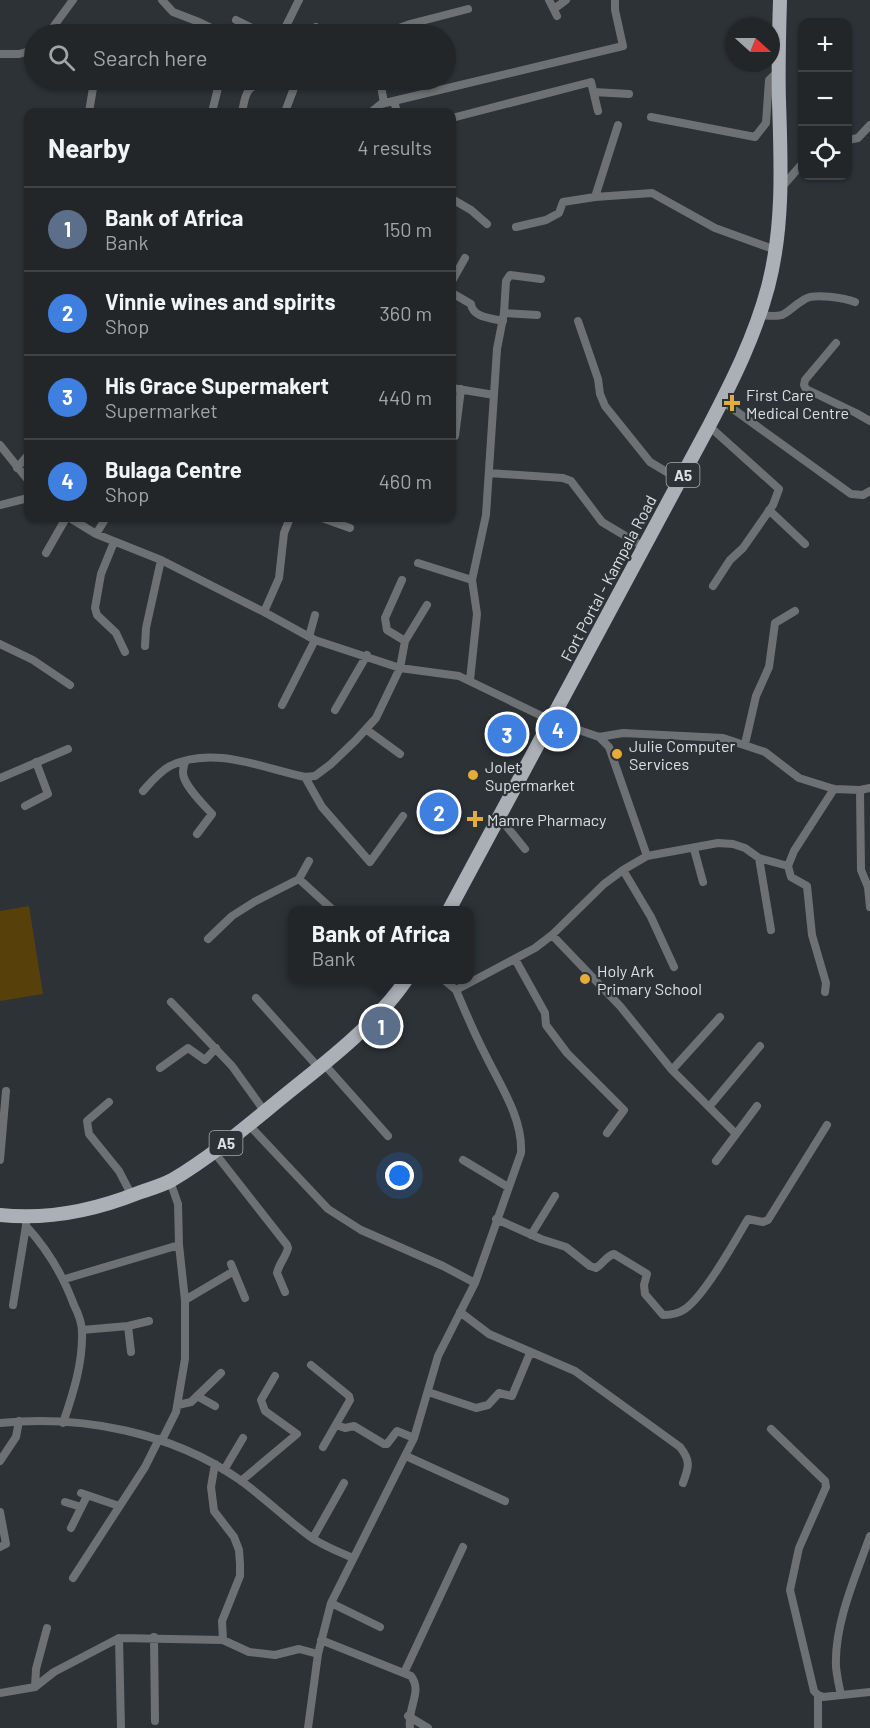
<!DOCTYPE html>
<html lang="en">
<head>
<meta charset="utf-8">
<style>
  body { margin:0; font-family:Barlow,sans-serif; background:#2a2e31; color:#f1f3f6 }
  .controls { position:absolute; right:18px; top:18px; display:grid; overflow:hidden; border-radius:12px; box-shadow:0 2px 4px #0004 }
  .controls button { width:54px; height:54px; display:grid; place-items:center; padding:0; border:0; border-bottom:2px solid #3f4346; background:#222629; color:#f1f3f6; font:30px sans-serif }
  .compass { position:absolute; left:726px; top:18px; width:54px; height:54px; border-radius:50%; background:#222629; box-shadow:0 2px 4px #0004; rotate:111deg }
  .you { position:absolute; left:400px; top:1176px; width:21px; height:21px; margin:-15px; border:4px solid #fff; border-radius:50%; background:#1a73e8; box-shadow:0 0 0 9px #1a73e833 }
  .badge { display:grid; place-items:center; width:39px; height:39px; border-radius:50%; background:#e5ad36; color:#fff; font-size:20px; font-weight:700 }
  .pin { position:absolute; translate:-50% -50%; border:3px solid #fff; box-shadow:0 2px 6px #0006 }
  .popup { position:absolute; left:288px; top:906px; width:186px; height:78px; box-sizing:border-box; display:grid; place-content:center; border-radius:12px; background:#222629; filter:drop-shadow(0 2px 4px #0005); font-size:20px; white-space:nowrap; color:#a2a5a8 }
  .popup b { font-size:22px; color:#f1f3f6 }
  .popup::after { content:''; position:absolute; left:50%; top:100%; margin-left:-12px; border:12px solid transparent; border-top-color:#222629 }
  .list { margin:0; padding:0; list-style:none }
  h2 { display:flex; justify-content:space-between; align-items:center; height:78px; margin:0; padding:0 24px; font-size:26px }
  h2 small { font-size:20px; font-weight:400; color:#a2a5a8 }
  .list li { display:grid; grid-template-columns:39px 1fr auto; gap:18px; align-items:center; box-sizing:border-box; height:84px; padding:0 24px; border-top:2px solid #3f4346 }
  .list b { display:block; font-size:22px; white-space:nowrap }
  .list p { margin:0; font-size:20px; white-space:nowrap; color:#a2a5a8 }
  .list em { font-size:20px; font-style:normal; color:#a2a5a8 }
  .icon { flex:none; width:33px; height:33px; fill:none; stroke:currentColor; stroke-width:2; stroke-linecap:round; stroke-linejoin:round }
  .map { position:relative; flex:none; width:870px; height:1728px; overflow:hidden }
  .search { position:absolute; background:#222629; box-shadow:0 2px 4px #0004; left:24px; top:24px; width:432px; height:66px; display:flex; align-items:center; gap:15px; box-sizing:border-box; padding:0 21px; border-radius:33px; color:#a2a5a8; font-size:22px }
  .panel { position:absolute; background:#222629; box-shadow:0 2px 4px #0004; left:24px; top:108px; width:432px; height:414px; border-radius:12px }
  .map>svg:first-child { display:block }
</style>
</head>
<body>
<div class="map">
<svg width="870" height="1728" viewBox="0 0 870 1728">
  <rect width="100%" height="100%" fill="#2d3237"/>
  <path fill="#58400b" d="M 29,906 L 43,994 L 0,1001 L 0,911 Z"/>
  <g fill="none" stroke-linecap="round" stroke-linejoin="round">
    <path stroke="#6e7174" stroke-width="8" d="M 162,0 L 173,12 L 199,22 L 224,34
      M 549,0 L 557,16
      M 554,9 L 566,0
      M 236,20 L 264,34
      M 48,34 L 73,0
      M 282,34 L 299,0
      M 313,34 L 316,27
      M 383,34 L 410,24 L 468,9
      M 0,54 L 19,54 L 34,50
      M 380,80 L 384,103
      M 594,92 L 629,94
      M 394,101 L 397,112
      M 89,112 L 93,88
      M 212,112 L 220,80
      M 242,112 C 245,99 245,86 261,84
      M 285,112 L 297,80
      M 371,112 L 381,104 L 623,46 L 615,10 L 615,0
      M 651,117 L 755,137 L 766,123 L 769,80 L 773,76 L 779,75
      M 452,118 L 591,82 L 598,111
      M 848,140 L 858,138 L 870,125
      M 781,188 L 802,164
      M 595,197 L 618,125
      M 452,199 L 471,210 L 487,224
      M 516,227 L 546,220 L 559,213 L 563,202 L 595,197 L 652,193 L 715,228 L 776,250
      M 452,281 L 465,258
      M 452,293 L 471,304 C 473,318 491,318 503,321
      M 504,313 L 537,315
      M 759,315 C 791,318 780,314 805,299 C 814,293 845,298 855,302
      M 578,321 L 598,379 L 600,394 L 605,406 L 650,462 L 680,480
      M 836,343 L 805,380 L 804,385 L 806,389 L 856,413 L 870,421
      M 452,388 L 494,395
      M 722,401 L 851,494 L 863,495 L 870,491
      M 709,426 L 779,489 L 773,505 L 743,548 L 730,560 L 713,586
      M 452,437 L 455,436 L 461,389
      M 0,445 L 28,480
      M 17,468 L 28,455
      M 489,473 L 563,478 L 571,481 L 602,522 L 644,547
      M 0,505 L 28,498
      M 769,510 L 805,544
      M 70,518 L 96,534 L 161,560 L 264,612 L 315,640 L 400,668 L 459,676 L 550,720 L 599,737 L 623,733 L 723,738 L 765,752 L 799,778 L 834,789 L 860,790 L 870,788
      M 322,518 L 350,528
      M 96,534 L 106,518
      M 114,542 L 101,574 L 95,608 L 97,615 L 116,633 L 125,652
      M 46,553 L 66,518
      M 418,563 L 472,580
      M 402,580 L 385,618 L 387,630 L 405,641
      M 264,612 L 279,578 L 284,533 L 290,518
      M 309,637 L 315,615
      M 0,644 L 33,660 L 70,685
      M 145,646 L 146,628 L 161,560
      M 470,680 L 477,614 L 472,580 L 486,515 L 497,349 L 504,313 L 506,281 L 510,275 L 541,279
      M 282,705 L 315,640
      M 335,710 L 367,655
      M 367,730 L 400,754
      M 599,737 L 609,747 L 647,856
      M 745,744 L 756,696 L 769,667 L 775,623 L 795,611
      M 185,762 C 184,765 183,769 183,772 C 182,784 204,805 212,814 L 197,834
      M 305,777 L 322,807 L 370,862 L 403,816
      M 0,778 L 68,749
      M 860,790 L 861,870 L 868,887 L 870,907
      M 143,791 C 151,782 159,772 170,766 C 214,745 262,768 305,777 L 315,776 L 331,764 L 356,740 L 376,718 L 400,668 L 405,641 L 427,605
      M 25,806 L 48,794 L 36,762
      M 499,817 L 525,849
      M 694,849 L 703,882
      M 759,858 L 771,930
      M 623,870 L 651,917 L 674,967
      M 299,879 L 333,910
      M 552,935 L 620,1006 L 672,1070 L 735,1133
      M 208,939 L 232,916 L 254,902 L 299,879 L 309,861
      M 515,959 L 545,1013 L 546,1025 L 567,1053 L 624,1110 L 607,1133
      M 444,980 L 456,990 L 535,948 L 552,935 L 604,884 L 623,870 L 647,856 L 718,843 L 733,844 L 745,848 L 759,858 L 788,866
      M 825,992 L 826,983 L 812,935 L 807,886 L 791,877 L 788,866 L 794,851 L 834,789
      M 256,998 L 319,1068
      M 171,1002 L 232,1066 L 265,1112
      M 324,1064 L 388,1136
      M 160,1068 L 188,1048 L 205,1060 L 216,1048
      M 672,1070 L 720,1017
      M 109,1102 L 87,1121 L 89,1134 L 119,1171 L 132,1196
      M 709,1107 L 760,1046
      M 249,1125 L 328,1209 L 361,1230 L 443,1266 L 475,1283
      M 214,1152 L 287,1245 L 288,1248 C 286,1257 279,1263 277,1273 L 285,1292
      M 0,1160 L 6,1091
      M 463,1160 L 508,1187
      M 716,1161 L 757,1106
      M 26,1218 L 26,1226 C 48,1250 63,1275 74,1305 C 78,1313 82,1323 82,1332 C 83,1363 73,1394 63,1423
      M 496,1219 L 541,1239 L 566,1247 L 590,1266 L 596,1268 C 603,1264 606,1256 614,1254 L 647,1274 L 644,1285 L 645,1294 L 663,1315 C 672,1315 678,1314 685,1309 C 705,1295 735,1241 748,1219 L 763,1222 L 768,1220 L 827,1125
      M 531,1235 L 555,1196
      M 231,1264 L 245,1298
      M 65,1279 L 179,1245
      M 185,1300 L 234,1271
      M 13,1305 L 26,1226
      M 460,1312 L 489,1334 L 575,1371 L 680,1447 C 691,1461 689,1467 683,1483
      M 128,1326 L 131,1352
      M 82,1330 L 128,1326 L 149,1321
      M 311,1365 L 349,1396 L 350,1400 L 323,1447
      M 428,1392 L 476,1408 L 488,1405 L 499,1393 L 512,1396 L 530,1353
      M 197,1396 L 215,1406
      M 178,1405 L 191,1402 L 221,1373
      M 0,1423 C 83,1415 171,1432 240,1480 C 265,1498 287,1520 312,1538 C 324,1546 339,1552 353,1558
      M 336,1425 L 345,1428 L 354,1426 L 384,1444 L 387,1444 L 397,1431 L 414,1438
      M 771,1429 L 825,1481 L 826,1487 L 799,1548 L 790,1590 L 814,1691 L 818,1695 L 823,1697 L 870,1692
      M 162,1440 L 176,1412 L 185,1359 L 185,1300 L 179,1245 L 178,1204 L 170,1181
      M 406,1456 L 505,1501
      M 0,1461 L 16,1437 L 19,1421
      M 215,1464 L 211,1487 L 214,1511 L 234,1537 L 239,1550 L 240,1564 L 240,1576 L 222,1621 L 223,1640
      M 224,1470 L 243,1438
      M 241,1481 L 297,1434 L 265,1411 L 261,1400 L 275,1376
      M 81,1493 L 119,1506
      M 65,1502 L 81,1507
      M 0,1512 L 6,1544 L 0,1547
      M 71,1528 L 87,1496
      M 313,1538 L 344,1483
      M 73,1578 L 145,1467 L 159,1439
      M 331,1603 L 380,1627
      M 154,1637 L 155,1721
      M 119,1638 L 121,1728
      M 321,1640 L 411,1676 C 423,1692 407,1707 410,1728
      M 404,1673 L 463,1547
      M 35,1687 L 36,1669 L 47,1628
      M 0,1693 L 35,1687 L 54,1672 L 119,1638 L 223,1640 L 249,1652 L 275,1655 L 299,1649 L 318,1654
      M 841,1695 C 839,1686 837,1676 836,1667 C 834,1624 856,1575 870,1536
      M 408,1716 L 428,1728
      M 308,1728 L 318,1654 L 331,1603 L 414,1438 L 438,1356 L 475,1283 L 521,1153 C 523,1118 500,1085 485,1054 C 474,1033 465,1011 456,990
      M 818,1728 L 818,1695"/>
    <path stroke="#abb0b6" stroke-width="14" d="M 449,910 L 709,426 C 732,382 755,336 768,287 C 784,226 781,163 779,101 C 778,67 779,34 780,0
      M 0,1215 C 48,1220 93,1211 138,1193 C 149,1189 161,1186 172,1180 C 216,1154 255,1119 295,1087 C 333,1057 379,1020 406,980"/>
  </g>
  <g fill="#e5ad36" stroke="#2d3237" stroke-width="2">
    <path d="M729 394h6v6h6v6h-6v6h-6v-6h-6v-6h6z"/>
    <circle cx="617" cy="754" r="6"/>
    <circle cx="473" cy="775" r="6"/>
    <path d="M472 810h6v6h6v6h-6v6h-6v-6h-6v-6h6z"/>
    <circle cx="585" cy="979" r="6"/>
  </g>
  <g text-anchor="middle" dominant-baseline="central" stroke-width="4.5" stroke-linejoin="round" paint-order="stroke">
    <g fill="#2d3237" stroke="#a8acaf" stroke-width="1.5">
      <rect x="666.5" y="463" width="33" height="24" rx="4.5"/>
      <rect x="209.5" y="1131" width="33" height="24" rx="4.5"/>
    </g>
    <g font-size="15" font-weight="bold" fill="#dce0e3">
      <text x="683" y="475">A5</text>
      <text x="226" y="1143">A5</text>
    </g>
    <g font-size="16" fill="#dce0e3" stroke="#2d3237" text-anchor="start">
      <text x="746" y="394">First Care<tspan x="746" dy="18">Medical Centre</tspan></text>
      <text x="629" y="745">Julie Computer<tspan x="629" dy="18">Services</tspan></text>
      <text x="485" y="766">Jolet<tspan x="485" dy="18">Supermarket</tspan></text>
      <text x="487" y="819">Mamre Pharmacy</text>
      <text x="597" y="970">Holy Ark<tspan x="597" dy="18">Primary School</tspan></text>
    </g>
    <g font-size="16" fill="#dce0e3" stroke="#2d3237">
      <text transform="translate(608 578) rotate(-62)">Fort Portal - Kampala Road</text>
    </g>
  </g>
</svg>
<div class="controls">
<button>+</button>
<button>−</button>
<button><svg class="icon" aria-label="locate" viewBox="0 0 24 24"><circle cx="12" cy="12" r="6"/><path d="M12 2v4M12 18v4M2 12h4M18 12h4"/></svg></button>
</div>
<svg class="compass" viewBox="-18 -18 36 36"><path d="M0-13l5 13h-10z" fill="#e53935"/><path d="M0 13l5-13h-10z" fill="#a2a5a8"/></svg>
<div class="you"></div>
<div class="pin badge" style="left:381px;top:1026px;background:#5c6f8a">1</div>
<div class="popup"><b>Bank of Africa</b>Bank</div>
<div class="pin badge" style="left:439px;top:812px;background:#3f7fe0">2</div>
<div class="pin badge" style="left:507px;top:734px;background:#3f7fe0">3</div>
<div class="pin badge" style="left:558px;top:729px;background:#3f7fe0">4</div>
<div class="search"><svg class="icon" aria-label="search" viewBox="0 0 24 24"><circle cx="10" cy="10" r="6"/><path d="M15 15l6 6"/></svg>Search here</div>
<section class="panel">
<h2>Nearby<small>4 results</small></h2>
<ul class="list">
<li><span class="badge" style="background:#5c6f8a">1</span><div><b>Bank of Africa</b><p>Bank</p></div><em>150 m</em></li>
<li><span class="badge" style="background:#3f7fe0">2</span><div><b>Vinnie wines and spirits</b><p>Shop</p></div><em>360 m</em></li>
<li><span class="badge" style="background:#3f7fe0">3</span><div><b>His Grace Supermakert</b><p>Supermarket</p></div><em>440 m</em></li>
<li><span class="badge" style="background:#3f7fe0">4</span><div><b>Bulaga Centre</b><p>Shop</p></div><em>460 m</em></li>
</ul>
</section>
</div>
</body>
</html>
